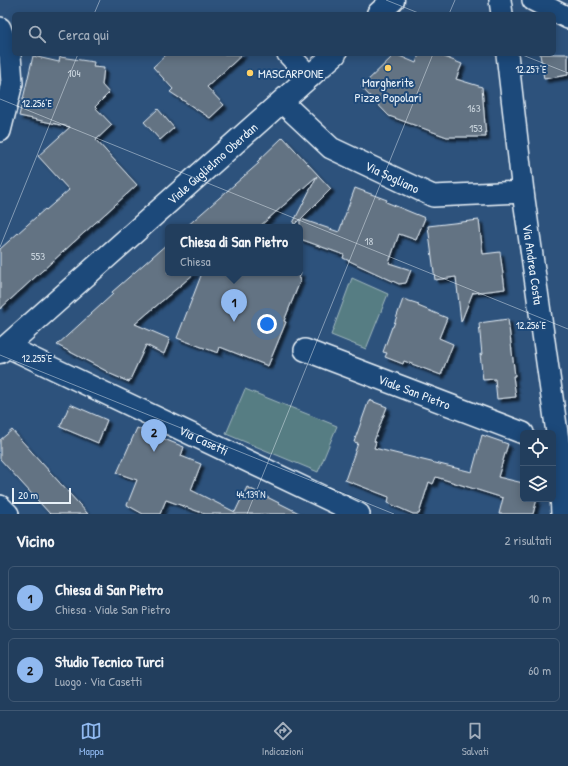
<!DOCTYPE html>
<html lang="it">
<head>
<meta charset="utf-8">
<style>
  body { margin:0; font-family:"Patrick Hand",sans-serif; background:#2a4563; color:#f1f3f6 }
  .controls { position:absolute; right:12px; bottom:12px; display:grid; overflow:hidden; border-radius:6px; box-shadow:0 2px 10px #0003 }
  .controls button { width:36px; height:36px; display:grid; place-items:center; padding:0; border:0; border-bottom:1px solid #3f5772; background:#223e5d; color:#f1f3f6; font:20px sans-serif }
  .scale { position:absolute; left:12px; bottom:10px; width:59px; box-sizing:border-box; padding-left:4px; border:2px solid #e8f1f8; border-top:0; font-size:11px; line-height:14px; white-space:nowrap; color:#e8f1f8; -webkit-text-stroke:3px #1f4a7a; paint-order:stroke }
  .you { position:absolute; left:267px; top:324px; width:14px; height:14px; margin:-10px; border:3px solid #fff; border-radius:50%; background:#1a73e8; box-shadow:0 0 0 6px #1a73e833 }
  .badge { display:grid; place-items:center; width:26px; height:26px; border-radius:50%; background:#90b9f0; color:#111; font-size:13px; font-weight:700 }
  .pin { position:absolute; translate:-50% -33px; filter:drop-shadow(0 1px 2px #0008) }
  .pin::after { content:''; position:absolute; top:21px; width:14px; height:12px; background:inherit; clip-path:polygon(0 0,100% 0,50% 100%) }
  .popup { position:absolute; left:165px; top:224px; width:138px; height:52px; box-sizing:border-box; display:grid; place-content:center; border-radius:6px; background:#223e5d; filter:drop-shadow(0 1px 3px #0005); font-size:13px; white-space:nowrap; color:#a2aebc }
  .popup b { font-size:15px; color:#f1f3f6 }
  .popup::after { content:''; position:absolute; left:50%; top:100%; margin-left:-8px; border:8px solid transparent; border-top-color:#223e5d }
  .list { margin:0; padding:0; list-style:none }
  h2 { display:flex; justify-content:space-between; align-items:center; height:52px; margin:0; padding:0 16px; font-size:17px }
  h2 small { font-size:13px; font-weight:400; color:#a2aebc }
  .list li { display:grid; grid-template-columns:26px 1fr auto; gap:12px; align-items:center; box-sizing:border-box; height:64px; margin:0 8px 8px; padding:0 8px; border:1px solid #3f5772; border-radius:6px }
  .list b { display:block; font-size:15px; white-space:nowrap }
  .list p { margin:0; font-size:13px; white-space:nowrap; color:#a2aebc }
  .list em { font-size:13px; font-style:normal; color:#a2aebc }
  .icon { flex:none; width:22px; height:22px; fill:none; stroke:currentColor; stroke-width:2; stroke-linecap:round; stroke-linejoin:round }
  .map { position:relative; flex:none; width:568px; height:514px; overflow:hidden }
  .search { position:absolute; background:#223e5d; box-shadow:0 2px 10px #0003; left:12px; right:12px; top:12px; height:44px; display:flex; align-items:center; gap:10px; box-sizing:border-box; padding:0 14px; border-radius:6px; color:#a2aebc; font-size:15px }
  .sheet { height:196px; background:#223e5d }
  nav { display:flex; justify-content:space-around; align-items:center; box-sizing:border-box; height:56px; border-top:1px solid #3f5772; background:#223e5d; font-size:11px; color:#a2aebc }
  nav a { display:grid; justify-items:center; gap:2px }
  nav .on { color:#90b9f0 }
  .map>svg:first-child { display:block }
</style>
</head>
<body>
<div class="map">
<svg width="568" height="514" viewBox="0 0 568 514">
  <defs>
    <filter id="shadow"><feDropShadow dx="3.5" dy="3.5" stdDeviation="1" flood-color="#0009"/></filter>
  </defs>
  <rect width="100%" height="100%" fill="#2d527c"/>
  <filter id="ink" filterUnits="userSpaceOnUse"><feTurbulence type="fractalNoise" baseFrequency=".025" numOctaves="2"/><feDisplacementMap in="SourceGraphic" scale="8" xChannelSelector="R" yChannelSelector="G"/><feConvolveMatrix kernelMatrix="1 2 1 2 8 2 1 2 1" color-interpolation-filters="sRGB"/></filter>
  <g filter="url(#ink)">
    <path fill="#577d83" stroke="#a0b7be" d="M 352,278 L 388,294 L 366,349 L 331,335 Z
      M 245,389 L 337,426 L 318,472 L 226,434 Z"/>
    <path fill="#647383" stroke="#e8f1f8" filter="url(#shadow)" d="M 167,54 L 243,54 L 207,87 L 224,105 L 210,118 L 170,92 L 173,89 L 153,67 Z
      M 395,54 L 416,63 L 419,54 L 437,54 L 462,64 L 456,79 L 482,87 L 486,137 L 447,137 L 389,116 L 361,87 Z
      M 540,54 L 568,54 L 568,75 L 544,79 Z
      M 33,56 L 59,62 L 60,57 L 94,62 L 93,67 L 104,68 L 102,85 L 109,93 L 95,107 L 112,125 L 96,140 L 137,185 L 0,309 L 0,249 L 45,209 L 46,210 L 69,190 L 38,156 L 70,127 L 19,116 Z
      M 158,109 L 174,128 L 160,140 L 144,122 Z
      M 283,137 L 331,189 L 301,219 L 339,232 L 355,188 L 387,200 L 386,202 L 425,218 L 416,240 L 399,234 L 389,263 L 411,270 L 406,283 L 399,284 L 343,258 L 344,255 L 300,239 L 300,219 L 295,224 L 293,223 L 317,176 L 259,227 L 186,227 L 259,163 L 257,162 Z
      M 479,220 L 483,254 L 500,252 L 505,289 L 473,293 L 473,292 L 461,322 L 456,277 L 435,280 L 428,226 Z
      M 168,243 L 168,273 L 195,273 L 135,324 L 170,339 L 164,354 L 146,345 L 129,382 L 108,373 L 108,372 L 57,345 L 113,294 L 112,292 Z
      M 202,273 L 301,273 L 299,278 L 301,279 L 284,321 L 286,322 L 268,366 L 220,347 L 218,353 L 177,338 Z
      M 403,299 L 419,304 L 418,306 L 447,318 L 439,338 L 453,344 L 441,375 L 404,361 L 403,364 L 385,357 L 387,353 L 383,352 L 392,327 L 393,327 Z
      M 508,319 L 515,376 L 513,376 L 516,397 L 497,399 L 495,379 L 483,380 L 480,354 L 482,355 L 479,323 Z
      M 369,400 L 387,407 L 374,441 L 376,442 L 374,448 L 472,472 L 482,435 L 508,444 L 498,477 L 523,483 L 523,499 L 537,499 L 533,514 L 499,514 L 503,498 L 436,477 L 433,484 L 429,482 L 419,514 L 413,514 L 388,503 L 389,497 L 345,480 L 358,443 L 354,442 Z
      M 70,404 L 107,420 L 98,443 L 60,427 Z
      M 137,428 L 184,447 L 181,456 L 201,464 L 191,490 L 235,512 L 247,487 L 301,514 L 205,514 L 166,500 L 160,514 L 143,514 L 127,505 L 137,480 L 117,473 Z
      M 12,430 L 88,514 L 50,514 L 0,459 L 0,440 Z"/>
    <g fill="none" stroke-linecap="round" stroke-linejoin="round">
      <defs>
        <g id="street">
          <path d="M 500,0 L 502,14"/>
          <path d="M 533,0 L 568,18"/>
          <path d="M 0,28 L 10,55 L 12,83 L 0,131"/>
          <path d="M 288,54 L 310,77"/>
          <path id="s1" d="M 507,54 L 523,192 L 559,447 L 562,514"/>
          <path id="s2" d="M 282,102 L 331,148 L 433,196 L 523,192"/>
          <path id="s3" d="M 6,346 L 359,514"/>
          <path id="s4" d="M 305,350 L 523,433"/>
          <path d="M 0,506 L 8,514"/>
        </g>
        <g id="secondary">
          <path d="M 378,14 L 393,0"/>
          <path id="s5" d="M 0,352 L 335,54"/>
        </g>
      </defs>
      <use href="#street" stroke="#e8f1f8" stroke-width="24"/>
      <use href="#secondary" stroke="#e8f1f8" stroke-width="25"/>
      <use href="#street" stroke="#1f4a7a" stroke-width="21"/>
      <use href="#secondary" stroke="#1f4a7a" stroke-width="22"/>
    </g>
  </g>
  <path fill="none" stroke="#e8f1f8" stroke-width="1" stroke-opacity="0.45" d="M 386,0 L 421,14M 94,14 L 100,0M 449,14 L 455,0M 520,54 L 568,73M 0,99 L 568,329M 0,247 L 78,54M 0,355 L 394,514M 247,514 L 433,54"/>
  <g fill="#ffd166" stroke="#1f4a7a" stroke-width="1.5">
    <circle cx="388" cy="68" r="4"/>
    <circle cx="250" cy="73" r="4"/>
  </g>
  <g text-anchor="middle" dominant-baseline="central" stroke-width="4" stroke-linejoin="round" paint-order="stroke">
    <g font-size="11" fill="#c7d2db">
      <text x="74" y="73">104</text>
      <text x="474" y="108">163</text>
      <text x="476" y="128">153</text>
      <text x="369" y="241">18</text>
      <text x="38" y="256">553</text>
    </g>
    <g font-size="13" fill="#e8f1f8" stroke="#1f4a7a" text-anchor="start">
      <text x="258" y="73">MASCARPONE</text>
      <text x="388" y="82" text-anchor="middle">Margherite<tspan x="388" dy="15">Pizze Popolari</tspan></text>
    </g>
    <g font-size="13" fill="#e8f1f8" stroke="#1f4a7a">
      <text stroke="none"><textPath href="#s5" startOffset="284">Viale Guglielmo Oberdan</textPath></text>
      <text stroke="none"><textPath href="#s2" startOffset="135">Via Sogliano</textPath></text>
      <text stroke="none"><textPath href="#s1" startOffset="212">Via Andrea Costa</textPath></text>
      <text stroke="none"><textPath href="#s4" startOffset="117">Viale San Pietro</textPath></text>
      <text stroke="none"><textPath href="#s3" startOffset="219">Via Casetti</textPath></text>
    </g>
  </g>
  <g font-size="10" text-anchor="middle" fill="#e8f1f8" stroke="#1f4a7a" stroke-width="4" stroke-linejoin="round" paint-order="stroke">
    <text x="531" y="73">12.257°E</text>
    <text x="37" y="107">12.256°E</text>
    <text x="531" y="329">12.256°E</text>
    <text x="37" y="362">12.255°E</text>
    <text x="251" y="498">44.139°N</text>
  </g>
</svg>
<div class="controls">
<button><svg class="icon" aria-label="locate" viewBox="0 0 24 24"><circle cx="12" cy="12" r="6"/><path d="M12 2v4M12 18v4M2 12h4M18 12h4"/></svg></button>
<button><svg class="icon" aria-label="layers" viewBox="0 0 24 24"><path d="M12 4l9 5-9 5-9-5zM3 14l9 5 9-5"/></svg></button>
</div>
<div class="scale">20 m</div>
<div class="you"></div>
<div class="pin badge" style="left:234px;top:322px">1</div>
<div class="popup"><b>Chiesa di San Pietro</b>Chiesa</div>
<div class="pin badge" style="left:154px;top:452px">2</div>
<div class="search"><svg class="icon" aria-label="search" viewBox="0 0 24 24"><circle cx="10" cy="10" r="6"/><path d="M15 15l6 6"/></svg>Cerca qui</div>
</div>
<section class="sheet">
<h2>Vicino<small>2 risultati</small></h2>
<ul class="list">
<li><span class="badge">1</span><div><b>Chiesa di San Pietro</b><p>Chiesa · Viale San Pietro</p></div><em>10 m</em></li>
<li><span class="badge">2</span><div><b>Studio Tecnico Turci</b><p>Luogo · Via Casetti</p></div><em>60 m</em></li>
</ul>
</section>
<nav>
<a class="on"><svg class="icon" aria-label="map" viewBox="0 0 24 24"><path d="M3 6l6-2 6 2 6-2v14l-6 2-6-2-6 2zM9 4v14M15 6v14"/></svg>Mappa</a>
<a><svg class="icon" aria-label="directions" viewBox="0 0 24 24"><path d="M12 3l9 9-9 9-9-9zM9 14v-3h6M13 9l2 2-2 2"/></svg>Indicazioni</a>
<a><svg class="icon" aria-label="saved" viewBox="0 0 24 24"><path d="M7 4h10v16l-5-4-5 4z"/></svg>Salvati</a>
</nav>
</body>
</html>
